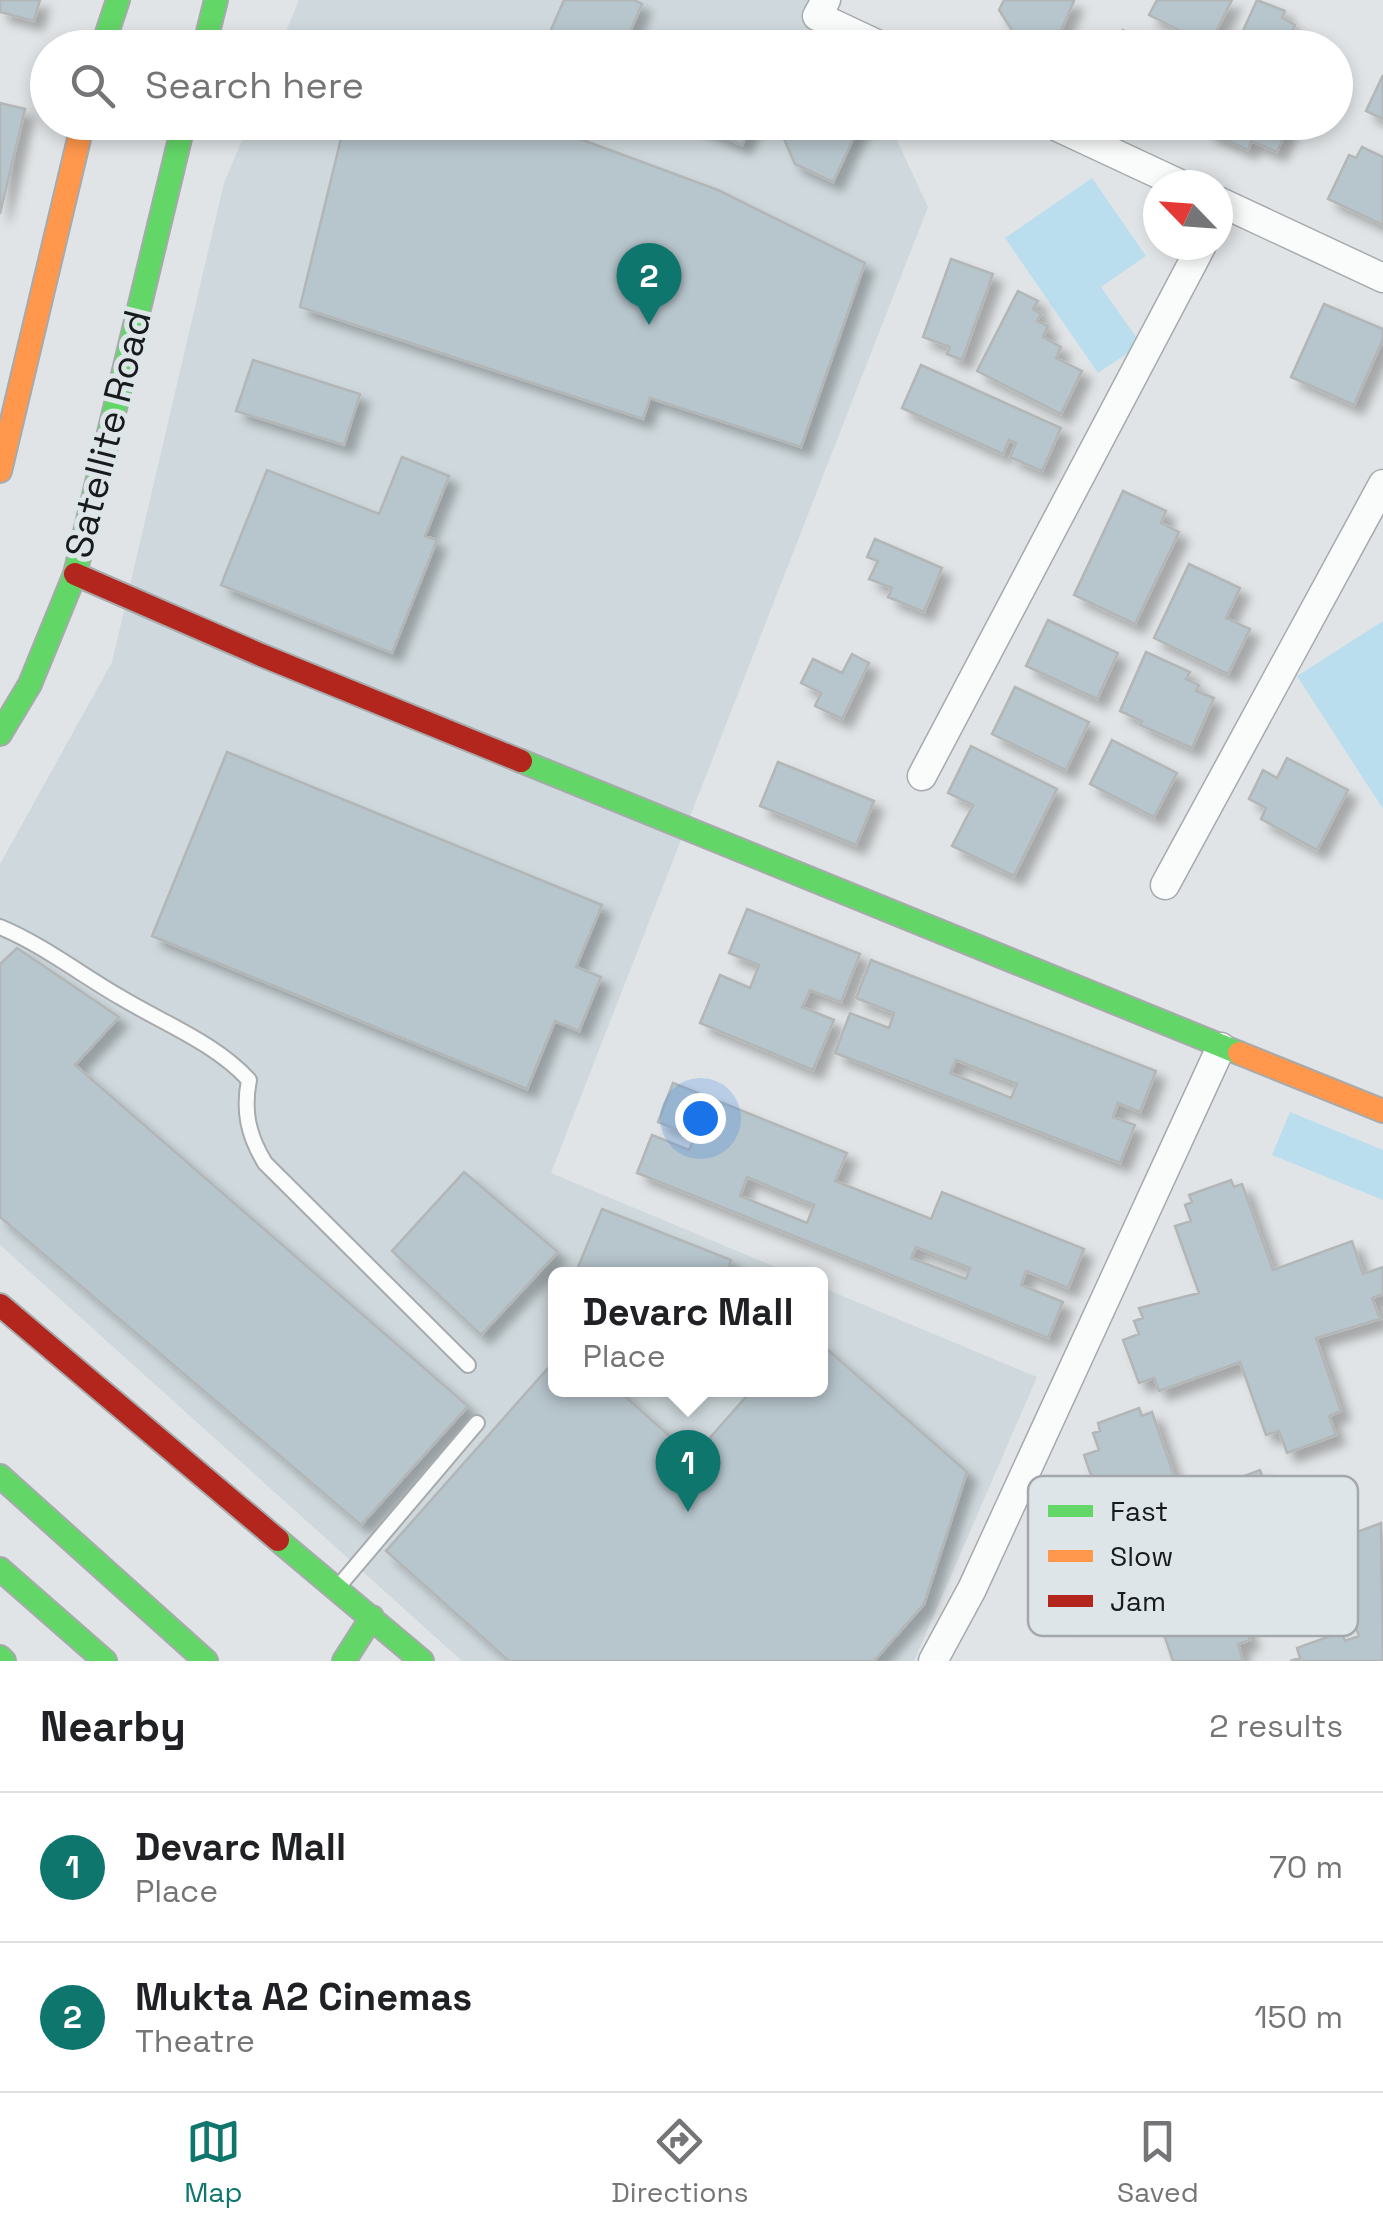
<!DOCTYPE html>
<html lang="en">
<head>
<meta charset="utf-8">
<style>
  body { margin:0; font-family:"Space Grotesk",sans-serif; background:#f6f6f6; color:#202124 }
  .compass { position:absolute; left:1143px; top:170px; width:90px; height:90px; border-radius:50%; background:#fff; box-shadow:0 5px 15px #0003; rotate:295deg }
  .you { position:absolute; left:700px; top:1118px; width:35px; height:35px; margin:-25px; border:8px solid #fff; border-radius:50%; background:#1a73e8; box-shadow:0 0 0 15px #1a73e833 }
  .badge { display:grid; place-items:center; width:65px; height:65px; border-radius:50%; background:#0f766e; color:#fff; font-size:32px; font-weight:700 }
  .pin { position:absolute; translate:-50% -82px; filter:drop-shadow(0 2px 5px #0008) }
  .pin::after { content:''; position:absolute; top:52px; width:35px; height:30px; background:inherit; clip-path:polygon(0 0,100% 0,50% 100%) }
  .popup { position:absolute; left:548px; top:1267px; width:280px; height:130px; box-sizing:border-box; display:grid; place-content:center; border-radius:15px; background:#fff; filter:drop-shadow(0 2px 8px #0005); font-size:32px; white-space:nowrap; color:#757577 }
  .popup b { font-size:38px; color:#202124 }
  .popup::after { content:''; position:absolute; left:50%; top:100%; margin-left:-20px; border:20px solid transparent; border-top-color:#fff }
  .list { margin:0; padding:0; list-style:none }
  h2 { display:flex; justify-content:space-between; align-items:center; height:130px; margin:0; padding:0 40px; font-size:42px }
  h2 small { font-size:32px; font-weight:400; color:#757577 }
  .list li { display:grid; grid-template-columns:65px 1fr auto; gap:30px; align-items:center; box-sizing:border-box; height:150px; padding:0 40px; border-top:2px solid #e0e0e0 }
  .list b { display:block; font-size:38px; white-space:nowrap }
  .list p { margin:0; font-size:32px; white-space:nowrap; color:#757577 }
  .list em { font-size:32px; font-style:normal; color:#757577 }
  .icon { flex:none; width:55px; height:55px; fill:none; stroke:currentColor; stroke-width:2; stroke-linecap:round; stroke-linejoin:round }
  .map { position:relative; flex:none; width:1383px; height:1661px; overflow:hidden }
  .search { position:absolute; background:#fff; box-shadow:0 5px 15px #0003; left:30px; right:30px; top:30px; height:110px; display:flex; align-items:center; gap:25px; box-sizing:border-box; padding:0 35px; border-radius:55px; color:#757577; font-size:38px }
  .sheet { height:430px; background:#fff }
  nav { display:flex; justify-content:space-around; align-items:center; box-sizing:border-box; height:140px; border-top:2px solid #e0e0e0; background:#fff; font-size:28px; color:#757577 }
  nav a { display:grid; justify-items:center; gap:5px }
  nav .on { color:#0f766e }
  .map>svg:first-child { display:block }
</style>
</head>
<body>
<div class="map">
<svg width="1383" height="1661" viewBox="0 0 1383 1661">
  <defs>
    <filter id="shadow"><feDropShadow dx="9" dy="9" stdDeviation="5" flood-color="#0004"/></filter>
  </defs>
  <rect width="100%" height="100%" fill="#e1e4e6"/>
  <path fill="#cfd9dd" d="M 299,0 L 833,0 L 855,47 L 279,48 Z
    M 249,123 L 889,123 L 928,207 L 551,1173 L 792,1274 L 556,1274 L 556,1390 L 820,1390 L 821,1287 L 1037,1377 L 914,1661 L 462,1661 L 0,1245 L 0,864 L 112,662 L 224,183 Z"/>
  <path fill="#badeee" d="M 1092,178 L 1146,256 L 1101,287 L 1141,344 L 1098,373 L 1005,238 Z
    M 1383,621 L 1383,809 L 1297,676 Z
    M 1290,1112 L 1383,1150 L 1383,1200 L 1272,1155 Z"/>
  <path fill="#b7c5cc" stroke="#b3b6b7" stroke-width="2.5" fill-rule="evenodd" filter="url(#shadow)" d="M 0,0 L 40,0 L 34,21 L 0,12 Z
    M 564,0 L 634,0 L 642,4 L 623,48 L 543,48 Z
    M 1004,0 L 1072,0 L 1074,1 L 1053,48 L 1042,48 L 1015,35 L 999,10 Z
    M 1157,0 L 1232,0 L 1209,45 L 1149,15 Z
    M 1257,0 L 1285,11 L 1282,18 L 1295,25 L 1285,48 L 1235,48 Z
    M 1123,30 L 1158,48 L 1114,48 Z
    M 1383,75 L 1383,119 L 1366,111 Z
    M 0,103 L 25,109 L 0,214 Z
    M 345,122 L 534,122 L 718,190 L 865,263 L 801,447 L 650,398 L 643,419 L 300,307 Z
    M 690,122 L 752,122 L 742,145 Z
    M 792,122 L 861,122 L 833,182 L 795,164 L 784,139 Z
    M 1210,122 L 1290,122 L 1277,152 L 1251,141 L 1248,150 L 1206,131 Z
    M 1362,147 L 1383,157 L 1383,225 L 1328,199 L 1349,155 L 1356,158 Z
    M 951,259 L 993,274 L 962,360 L 947,354 L 950,347 L 923,337 Z
    M 1018,291 L 1038,301 L 1033,309 L 1041,314 L 1037,321 L 1048,326 L 1043,337 L 1061,347 L 1056,358 L 1082,371 L 1061,414 L 977,371 Z
    M 1324,304 L 1383,329 L 1383,339 L 1354,405 L 1291,377 Z
    M 253,360 L 360,394 L 344,445 L 236,411 Z
    M 921,365 L 1061,428 L 1042,471 L 1010,457 L 1016,443 L 1009,440 L 1003,454 L 902,408 Z
    M 402,457 L 449,476 L 425,536 L 437,540 L 392,653 L 221,585 L 267,470 L 379,514 Z
    M 1123,491 L 1166,511 L 1161,523 L 1179,532 L 1135,624 L 1074,595 Z
    M 875,539 L 942,568 L 924,612 L 888,597 L 892,588 L 869,579 L 878,561 L 867,557 Z
    M 1189,564 L 1240,588 L 1226,618 L 1250,629 L 1228,674 L 1154,638 Z
    M 1048,620 L 1118,653 L 1097,699 L 1026,666 Z
    M 1146,652 L 1190,672 L 1186,679 L 1199,685 L 1196,691 L 1214,698 L 1192,748 L 1140,725 L 1142,721 L 1120,711 Z
    M 852,654 L 869,663 L 842,719 L 815,706 L 821,693 L 801,683 L 813,659 L 842,673 Z
    M 1015,687 L 1089,722 L 1066,770 L 992,734 Z
    M 1112,740 L 1177,773 L 1154,817 L 1090,784 Z
    M 971,746 L 1057,789 L 1014,876 L 952,846 L 973,805 L 948,793 Z
    M 227,752 L 602,905 L 576,967 L 601,977 L 579,1031 L 555,1021 L 527,1089 L 152,936 Z
    M 1287,758 L 1348,790 L 1317,850 L 1261,819 L 1266,808 L 1249,799 L 1263,770 L 1277,778 Z
    M 778,762 L 874,801 L 856,845 L 760,806 Z
    M 747,909 L 860,954 L 841,1002 L 810,990 L 802,1007 L 834,1020 L 813,1070 L 700,1023 L 720,975 L 750,988 L 759,965 L 729,953 Z
    M 17,948 L 119,1017 L 75,1065 L 468,1406 L 361,1525 L 0,1217 L 0,964 Z
    M 871,960 L 1156,1071 L 1140,1112 L 1118,1103 L 1113,1117 L 1135,1125 L 1120,1163 L 835,1053 L 850,1013 L 889,1028 L 894,1013 L 856,998 ZM 956,1060 L 1017,1084 L 1011,1098 L 950,1073 Z
    M 673,1083 L 847,1153 L 835,1181 L 931,1219 L 942,1192 L 1084,1249 L 1068,1288 L 1026,1271 L 1021,1285 L 1063,1302 L 1048,1338 L 637,1173 L 652,1135 L 689,1150 L 695,1137 L 658,1122 ZM 747,1177 L 814,1205 L 807,1223 L 740,1196 ZM 916,1247 L 970,1268 L 966,1279 L 911,1258 Z
    M 464,1172 L 558,1252 L 481,1335 L 392,1251 Z
    M 1231,1180 L 1234,1187 L 1242,1184 L 1273,1270 L 1352,1241 L 1363,1274 L 1383,1267 L 1383,1294 L 1372,1298 L 1380,1319 L 1316,1338 L 1341,1411 L 1329,1416 L 1336,1435 L 1287,1453 L 1279,1431 L 1266,1435 L 1240,1362 L 1159,1391 L 1154,1378 L 1139,1383 L 1123,1340 L 1139,1334 L 1134,1321 L 1143,1318 L 1139,1308 L 1199,1293 L 1175,1226 L 1191,1221 L 1185,1205 L 1192,1202 L 1189,1195 Z
    M 602,1209 L 731,1260 L 726,1274 L 584,1274 L 576,1272 Z
    M 820,1343 L 967,1472 L 924,1604 L 874,1661 L 509,1661 L 386,1551 L 556,1359 L 556,1390 L 618,1390 L 693,1457 L 752,1390 L 820,1390 Z
    M 1139,1408 L 1142,1416 L 1152,1412 L 1182,1499 L 1260,1470 L 1272,1503 L 1298,1493 L 1307,1517 L 1281,1527 L 1288,1547 L 1224,1566 L 1250,1640 L 1238,1644 L 1243,1661 L 1173,1661 L 1149,1590 L 1067,1620 L 1063,1606 L 1048,1612 L 1032,1568 L 1048,1562 L 1043,1549 L 1052,1546 L 1048,1536 L 1107,1521 L 1084,1455 L 1099,1450 L 1093,1433 L 1100,1431 L 1098,1423 Z
    M 1381,1523 L 1383,1661 L 1290,1661 L 1300,1658 L 1297,1648 L 1341,1632 L 1345,1641 L 1359,1636 L 1350,1612 L 1343,1615 L 1328,1574 L 1335,1571 L 1331,1558 L 1346,1552 L 1341,1538 Z"/>
  <g fill="none" stroke-linecap="round" stroke-linejoin="round">
    <defs>
      <path id="lane" d="M 0,927 C 43,945 80,974 120,997 C 163,1023 215,1043 249,1080 C 243,1111 248,1135 265,1163 L 468,1365
        M 338,1587 L 477,1423"/>
      <path id="street" d="M 826,0 L 817,16 L 885,48
        M 1047,122 L 1182,185
        M 1218,201 L 1383,278
        M 922,776 L 1202,245
        M 1165,885 L 1383,484
        M 933,1661 L 972,1589 L 1221,1047"/>
      <path id="fast" d="M 102,48 L 118,0
        M 204,48 L 216,0
        M 0,734 L 30,684 L 75,574 L 184,122
        M 521,761 L 1239,1053
        M 0,1476 L 206,1661
        M 278,1540 L 422,1661
        M 0,1569 L 105,1661
        M 0,1657 L 4,1661
        M 344,1661 L 372,1617"/>
      <path id="slow" d="M 0,471 L 83,122
        M 1239,1053 L 1383,1111"/>
      <path id="jam" d="M 75,574 L 261,655 L 521,761
        M 0,1305 L 278,1540"/>
    </defs>
    <use href="#lane" stroke="#a7aaac" stroke-width="18"/>
    <use href="#street" stroke="#a7aaac" stroke-width="31"/>
    <use href="#fast" stroke="#a7aaac" stroke-width="26"/>
    <use href="#slow" stroke="#a7aaac" stroke-width="26"/>
    <use href="#jam" stroke="#a7aaac" stroke-width="26"/>
    <use href="#lane" stroke="#fafbfb" stroke-width="14"/>
    <use href="#street" stroke="#fafbfb" stroke-width="28"/>
    <use href="#fast" stroke="#63d668" stroke-width="22"/>
    <use href="#slow" stroke="#ff974d" stroke-width="22"/>
    <use href="#jam" stroke="#b3261e" stroke-width="22"/>
  </g>
  <g text-anchor="middle" dominant-baseline="central" stroke-width="10" stroke-linejoin="round" paint-order="stroke">
    <g font-size="38" fill="#181b1c" stroke="#dee5e9">
      <text transform="translate(108 434) rotate(-76)">Satellite Road</text>
    </g>
  </g>
  <rect x="1028" y="1476" width="330" height="160" rx="15" fill="#dee5e9" stroke="#a3a8ac" stroke-width="2.5"/>
  <rect x="1048" y="1505" width="45" height="12" fill="#63d668"/>
  <rect x="1048" y="1550" width="45" height="12" fill="#ff974d"/>
  <rect x="1048" y="1595" width="45" height="12" fill="#b3261e"/>
  <g font-size="28" fill="#181b1c">
    <text x="1110" y="1521">Fast</text>
    <text x="1110" y="1566">Slow</text>
    <text x="1110" y="1611">Jam</text>
  </g>
</svg>
<svg class="compass" viewBox="-18 -18 36 36"><path d="M0-13l5 13h-10z" fill="#e53935"/><path d="M0 13l5-13h-10z" fill="#757577"/></svg>
<div class="you"></div>
<div class="pin badge" style="left:688px;top:1512px">1</div>
<div class="popup"><b>Devarc Mall</b>Place</div>
<div class="pin badge" style="left:649px;top:325px">2</div>
<div class="search"><svg class="icon" aria-label="search" viewBox="0 0 24 24"><circle cx="10" cy="10" r="6"/><path d="M15 15l6 6"/></svg>Search here</div>
</div>
<section class="sheet">
<h2>Nearby<small>2 results</small></h2>
<ul class="list">
<li><span class="badge">1</span><div><b>Devarc Mall</b><p>Place</p></div><em>70 m</em></li>
<li><span class="badge">2</span><div><b>Mukta A2 Cinemas</b><p>Theatre</p></div><em>150 m</em></li>
</ul>
</section>
<nav>
<a class="on"><svg class="icon" aria-label="map" viewBox="0 0 24 24"><path d="M3 6l6-2 6 2 6-2v14l-6 2-6-2-6 2zM9 4v14M15 6v14"/></svg>Map</a>
<a><svg class="icon" aria-label="directions" viewBox="0 0 24 24"><path d="M12 3l9 9-9 9-9-9zM9 14v-3h6M13 9l2 2-2 2"/></svg>Directions</a>
<a><svg class="icon" aria-label="saved" viewBox="0 0 24 24"><path d="M7 4h10v16l-5-4-5 4z"/></svg>Saved</a>
</nav>
</body>
</html>
